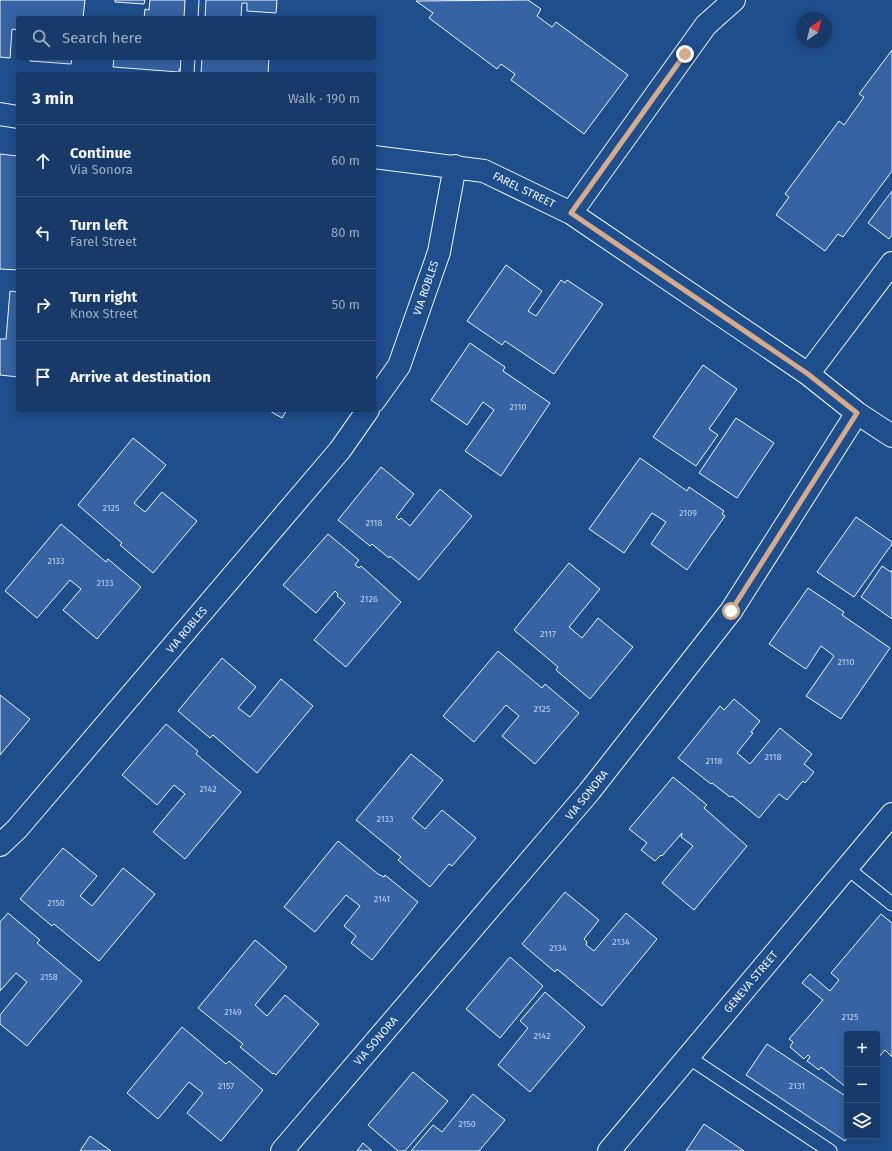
<!DOCTYPE html>
<html lang="en">
<head>
<meta charset="utf-8">
<style>
  body { margin:0; font-family:"Fira Sans",sans-serif; background:#20416f; color:#f1f3f6 }
  .controls { position:absolute; right:12px; bottom:12px; display:grid; overflow:hidden; border-radius:4px; box-shadow:0 2px 10px #0003 }
  .controls button { width:36px; height:36px; display:grid; place-items:center; padding:0; border:0; border-bottom:1px solid #36547d; background:#173a69; color:#f1f3f6; font:20px sans-serif }
  .compass { position:absolute; left:796px; top:12px; width:36px; height:36px; border-radius:50%; background:#173a69; box-shadow:0 2px 10px #0003; rotate:35deg }
  .stop { position:absolute; width:12px; height:12px; margin:-9px; border:3px solid #d6ab8b; border-radius:50%; background:#fff }
  .stop.end { background:#d6ab8b; border-color:#fff; box-shadow:0 1px 4px #0008 }
  .list { margin:0; padding:0; list-style:none }
  h2 { display:flex; justify-content:space-between; align-items:center; height:52px; margin:0; padding:0 16px; font-size:17px }
  h2 small { font-size:13px; font-weight:400; color:#9eadc0 }
  .list li { display:grid; grid-template-columns:26px 1fr auto; gap:12px; align-items:center; box-sizing:border-box; height:72px; padding:0 16px; border-top:1px solid #36547d }
  .list b { display:block; font-size:15px; white-space:nowrap }
  .list p { margin:0; font-size:13px; white-space:nowrap; color:#9eadc0 }
  .list em { font-size:13px; font-style:normal; color:#9eadc0 }
  .icon { flex:none; width:22px; height:22px; fill:none; stroke:currentColor; stroke-width:2; stroke-linecap:round; stroke-linejoin:round }
  .map { position:relative; flex:none; width:892px; height:1151px; overflow:hidden }
  .search { position:absolute; background:#173a69; box-shadow:0 2px 10px #0003; left:16px; top:16px; width:360px; height:44px; display:flex; align-items:center; gap:10px; box-sizing:border-box; padding:0 14px; border-radius:4px; color:#9eadc0; font-size:15px }
  .panel { position:absolute; background:#173a69; box-shadow:0 2px 10px #0003; left:16px; top:72px; width:360px; height:340px; border-radius:4px }
  .map>svg:first-child { display:block }
</style>
</head>
<body>
<div class="map">
<svg width="892" height="1151" viewBox="0 0 892 1151">
  <rect width="100%" height="100%" fill="#1f4e8c"/>
  <path fill="#3563a3" stroke="#f2f6ff" d="M 0,0 L 85,0 L 83,18 L 18,18 L 18,30 L 12,29 L 10,58 L 0,57 Z
    M 115,0 L 145,0 L 144,4 L 115,2 Z
    M 150,0 L 187,0 L 186,18 L 144,18 L 145,9 L 149,10 Z
    M 206,0 L 277,0 L 276,13 L 247,11 L 247,3 L 242,3 L 241,17 L 245,18 L 205,18 Z
    M 528,0 L 541,9 L 537,16 L 552,27 L 556,22 L 628,75 L 584,134 L 511,80 L 515,74 L 501,64 L 497,69 L 429,18 L 433,13 L 416,1 Z
    M 892,50 L 892,171 L 843,237 L 838,234 L 825,251 L 776,215 L 789,197 L 785,194 L 839,121 L 844,125 L 864,97 L 859,94 Z
    M 30,58 L 72,58 L 71,64 L 30,61 Z
    M 114,58 L 183,58 L 182,69 L 179,69 L 179,72 L 113,67 Z
    M 202,58 L 269,58 L 268,74 L 201,73 Z
    M 0,154 L 18,156 L 18,270 L 0,269 Z
    M 892,191 L 892,235 L 889,239 L 868,223 Z
    M 506,265 L 542,291 L 528,311 L 536,316 L 561,280 L 565,283 L 567,280 L 603,304 L 554,374 L 505,341 L 502,345 L 467,321 Z
    M 10,291 L 18,292 L 18,377 L 0,375 L 0,339 L 6,339 Z
    M 470,343 L 505,367 L 503,371 L 550,403 L 501,476 L 465,451 L 494,410 L 483,402 L 467,425 L 431,400 Z
    M 703,365 L 737,389 L 709,429 L 718,435 L 696,466 L 653,437 Z
    M 268,410 L 287,410 L 282,418 Z
    M 736,418 L 774,443 L 737,498 L 699,473 Z
    M 133,438 L 166,465 L 134,503 L 145,512 L 162,492 L 197,521 L 153,573 L 120,545 L 122,543 L 78,505 Z
    M 640,458 L 687,491 L 689,487 L 724,511 L 722,514 L 725,516 L 687,570 L 651,544 L 666,522 L 652,513 L 624,553 L 589,529 Z
    M 381,467 L 414,494 L 396,517 L 399,520 L 401,518 L 410,526 L 440,489 L 472,516 L 419,580 L 390,556 L 389,558 L 372,544 L 370,546 L 338,520 Z
    M 856,517 L 892,542 L 892,544 L 854,597 L 817,572 Z
    M 61,524 L 106,562 L 108,559 L 141,587 L 97,639 L 63,610 L 81,589 L 70,580 L 37,618 L 5,591 Z
    M 328,534 L 359,560 L 355,565 L 359,568 L 361,566 L 401,602 L 346,667 L 314,640 L 345,603 L 337,596 L 338,594 L 335,591 L 316,613 L 283,585 Z
    M 569,563 L 600,589 L 569,627 L 582,638 L 598,618 L 633,647 L 590,699 L 556,670 L 558,667 L 514,630 Z
    M 882,566 L 891,572 L 892,570 L 892,619 L 861,597 Z
    M 808,588 L 844,612 L 842,615 L 890,648 L 841,719 L 806,696 L 834,656 L 821,646 L 806,669 L 769,644 Z
    M 498,651 L 542,688 L 545,684 L 579,713 L 535,764 L 502,736 L 519,716 L 506,705 L 474,742 L 443,716 Z
    M 222,658 L 256,687 L 238,708 L 250,717 L 281,679 L 313,706 L 257,773 L 213,735 L 210,738 L 178,711 Z
    M 0,695 L 30,719 L 0,755 Z
    M 734,699 L 760,721 L 751,732 L 753,733 L 737,753 L 750,764 L 780,728 L 812,754 L 804,764 L 814,772 L 805,783 L 803,781 L 787,800 L 779,794 L 759,818 L 732,796 L 730,797 L 712,783 L 711,784 L 678,758 L 720,706 L 724,710 Z
    M 166,724 L 198,751 L 196,754 L 241,792 L 185,859 L 153,832 L 185,794 L 174,785 L 157,805 L 122,775 Z
    M 411,754 L 443,780 L 412,818 L 425,829 L 442,810 L 476,838 L 452,866 L 449,864 L 430,887 L 398,860 L 401,857 L 356,820 Z
    M 673,777 L 707,805 L 704,808 L 747,846 L 694,910 L 662,883 L 693,846 L 681,837 L 682,833 L 662,856 L 661,855 L 655,861 L 641,850 L 647,843 L 629,829 Z
    M 338,841 L 378,874 L 384,877 L 385,875 L 418,902 L 372,960 L 351,943 L 356,936 L 344,926 L 360,906 L 346,895 L 315,932 L 284,907 Z
    M 63,848 L 97,876 L 80,896 L 92,906 L 123,868 L 155,894 L 99,961 L 54,924 L 52,926 L 20,899 Z
    M 565,892 L 599,920 L 584,939 L 587,942 L 586,945 L 594,951 L 626,913 L 657,939 L 602,1006 L 557,969 L 555,972 L 522,944 Z
    M 8,913 L 40,940 L 37,943 L 82,981 L 27,1046 L 0,1024 L 0,1015 L 27,982 L 16,973 L 0,991 L 0,922 Z
    M 881,914 L 892,923 L 892,1057 L 885,1050 L 877,1059 L 877,1034 L 847,1034 L 847,1088 L 821,1067 L 819,1070 L 807,1061 L 810,1057 L 808,1055 L 804,1059 L 790,1047 L 793,1042 L 789,1039 L 823,1000 L 802,983 L 810,974 L 830,991 L 839,980 L 831,973 Z
    M 255,940 L 287,967 L 255,1005 L 267,1016 L 285,995 L 319,1024 L 276,1075 L 274,1073 L 273,1074 L 240,1047 L 243,1044 L 198,1008 Z
    M 510,957 L 543,986 L 500,1038 L 466,1009 Z
    M 545,992 L 585,1027 L 530,1092 L 498,1065 L 528,1028 L 520,1021 Z
    M 182,1027 L 226,1064 L 229,1061 L 263,1090 L 221,1141 L 187,1113 L 203,1093 L 189,1082 L 158,1119 L 127,1093 Z
    M 767,1044 L 847,1097 L 848,1136 L 845,1141 L 746,1075 Z
    M 413,1072 L 448,1101 L 405,1151 L 398,1151 L 368,1125 Z
    M 473,1094 L 505,1120 L 479,1151 L 411,1151 L 433,1125 L 442,1132 Z
    M 704,1124 L 744,1151 L 686,1151 Z
    M 90,1136 L 111,1151 L 80,1151 Z
    M 363,1143 L 372,1151 L 357,1151 Z"/>
  <g fill="none" stroke-linecap="round" stroke-linejoin="round">
    <defs>
      <path id="service" d="M 191,18 L 192,0
        M 187,74 L 188,58
        M 847,868 L 892,904
        M 688,1057 L 830,1151"/>
      <path id="minor" d="M 0,114 L 18,117
        M 374,157 L 484,171 L 571,213 L 808,374 L 857,413 L 892,436
        M 571,213 L 706,25 L 734,0
        M 808,374 L 892,263
        M 374,401 L 399,366 L 439,252 L 455,166
        M 0,845 L 17,829 L 340,450 L 368,410
        M 282,1151 L 589,792 L 731,611 L 857,413
        M 609,1151 L 892,814"/>
    </defs>
    <use href="#service" stroke="#f2f6ff" stroke-width="15"/>
    <use href="#minor" stroke="#f2f6ff" stroke-width="24"/>
    <use href="#service" stroke="#1f4e8c" stroke-width="13"/>
    <use href="#minor" stroke="#1f4e8c" stroke-width="22"/>
  </g>
  <g fill="none" stroke-linecap="round" stroke-linejoin="round">
    <path stroke="#d6ab8b" stroke-width="5" d="M 685,54 L 571,213 L 808,374 L 857,413 L 731,611"/>
  </g>
  <g text-anchor="middle" dominant-baseline="central" stroke-width="3" stroke-linejoin="round" paint-order="stroke">
    <g font-size="9" fill="#c3d1e8">
      <text x="518" y="407">2110</text>
      <text x="111" y="508">2125</text>
      <text x="688" y="513">2109</text>
      <text x="374" y="523">2118</text>
      <text x="56" y="561">2133</text>
      <text x="105" y="583">2133</text>
      <text x="369" y="599">2126</text>
      <text x="548" y="634">2117</text>
      <text x="846" y="662">2110</text>
      <text x="542" y="709">2125</text>
      <text x="773" y="757">2118</text>
      <text x="714" y="761">2118</text>
      <text x="208" y="789">2142</text>
      <text x="385" y="819">2133</text>
      <text x="382" y="899">2141</text>
      <text x="56" y="903">2150</text>
      <text x="621" y="942">2134</text>
      <text x="558" y="948">2134</text>
      <text x="49" y="977">2158</text>
      <text x="233" y="1012">2149</text>
      <text x="850" y="1017">2125</text>
      <text x="542" y="1036">2142</text>
      <text x="226" y="1086">2157</text>
      <text x="797" y="1086">2131</text>
      <text x="467" y="1124">2150</text>
    </g>
    <g font-size="11" fill="#f2f6ff" stroke="#1f4e8c">
      <text transform="translate(524 190) rotate(26)">FAREL STREET</text>
      <text transform="translate(426 288) rotate(-71)">VIA ROBLES</text>
      <text transform="translate(187 630) rotate(-50)">VIA ROBLES</text>
      <text transform="translate(587 795) rotate(-51)">VIA SONORA</text>
      <text transform="translate(751 982) rotate(-50)">GENEVA STREET</text>
      <text transform="translate(376 1041) rotate(-49)">VIA SONORA</text>
    </g>
  </g>
</svg>
<div class="controls">
<button>+</button>
<button>−</button>
<button><svg class="icon" aria-label="layers" viewBox="0 0 24 24"><path d="M12 4l9 5-9 5-9-5zM3 14l9 5 9-5"/></svg></button>
</div>
<svg class="compass" viewBox="-18 -18 36 36"><path d="M0-13l5 13h-10z" fill="#e53935"/><path d="M0 13l5-13h-10z" fill="#9eadc0"/></svg>
<div class="stop" style="left:731px;top:611px"></div>
<div class="stop end" style="left:685px;top:54px"></div>
<div class="search"><svg class="icon" aria-label="search" viewBox="0 0 24 24"><circle cx="10" cy="10" r="6"/><path d="M15 15l6 6"/></svg>Search here</div>
<section class="panel">
<h2>3 min<small>Walk · 190 m</small></h2>
<ul class="list">
<li><svg class="icon" aria-label="ahead" viewBox="0 0 24 24"><path d="M12 20V5M6 11l6-6 6 6"/></svg><div><b>Continue</b><p>Via Sonora</p></div><em>60 m</em></li>
<li><svg class="icon" aria-label="left" viewBox="0 0 24 24"><path d="M17 20v-9H6M10 6l-5 5 5 5"/></svg><div><b>Turn left</b><p>Farel Street</p></div><em>80 m</em></li>
<li><svg class="icon" aria-label="right" viewBox="0 0 24 24"><path d="M7 20v-9h11M14 6l5 5-5 5"/></svg><div><b>Turn right</b><p>Knox Street</p></div><em>50 m</em></li>
<li><svg class="icon" aria-label="arrive" viewBox="0 0 24 24"><path d="M6 21V4h12l-3 4 3 4H6"/></svg><div><b>Arrive at destination</b></div></li>
</ul>
</section>
</div>
</body>
</html>
